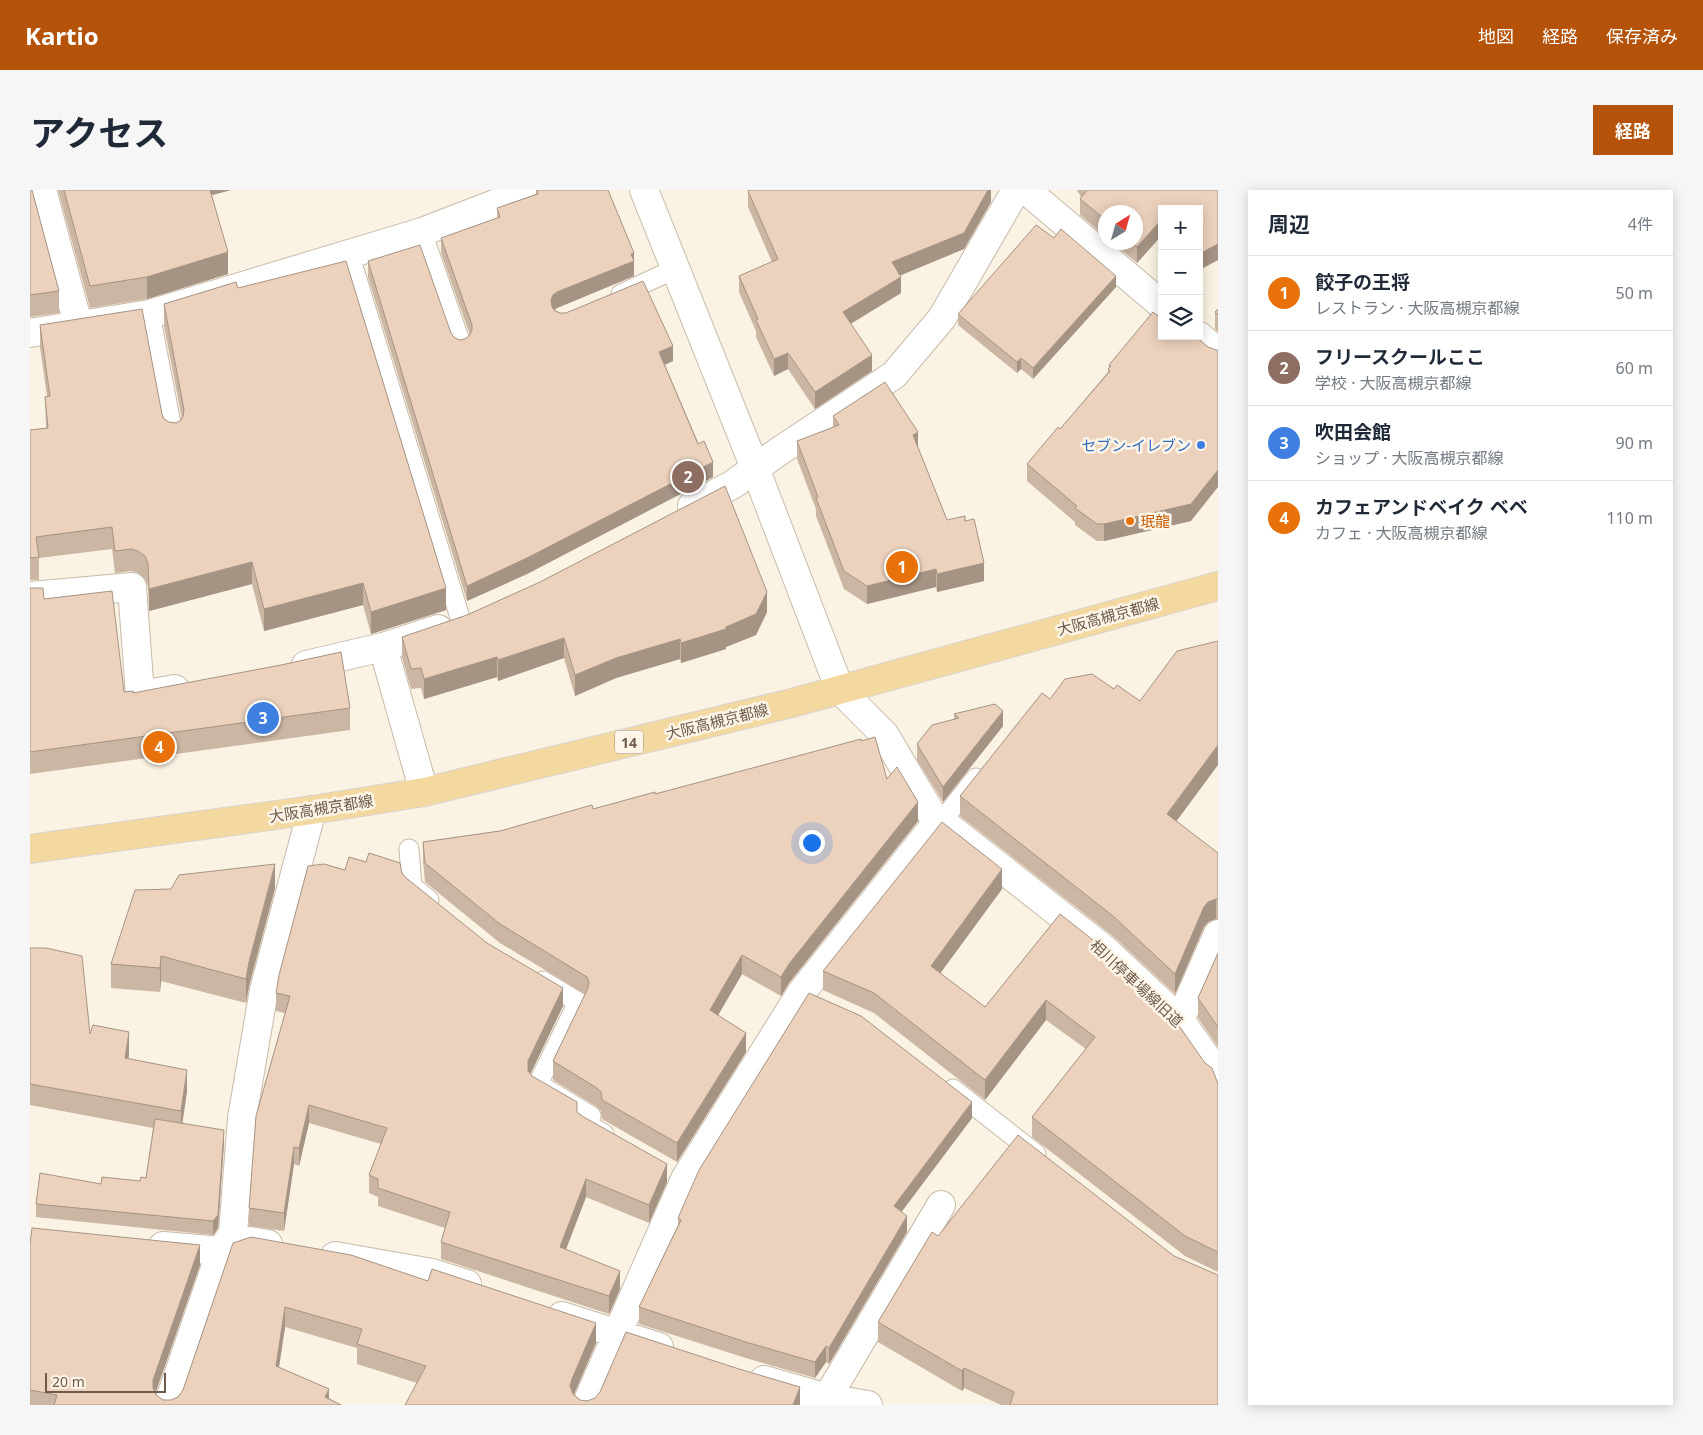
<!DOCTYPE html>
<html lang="ja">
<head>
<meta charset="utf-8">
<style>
  body { margin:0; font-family:"Noto Sans","Noto Sans JP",sans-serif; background:#f6f6f7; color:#1f2937 }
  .controls { position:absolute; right:15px; top:15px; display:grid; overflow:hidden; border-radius:0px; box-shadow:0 2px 12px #0003 }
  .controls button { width:45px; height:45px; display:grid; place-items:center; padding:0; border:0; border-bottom:1px solid #e0e1e3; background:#fff; color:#1f2937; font:25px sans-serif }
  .compass { position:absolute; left:1068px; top:15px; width:45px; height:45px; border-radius:50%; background:#fff; box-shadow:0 2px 12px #0003; rotate:37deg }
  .scale { position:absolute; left:15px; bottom:12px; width:121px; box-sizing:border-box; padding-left:5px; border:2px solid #6f5a4b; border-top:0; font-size:14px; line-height:18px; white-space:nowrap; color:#6f5a4b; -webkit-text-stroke:4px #fdf6e8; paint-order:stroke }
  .you { position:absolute; left:781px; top:652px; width:18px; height:18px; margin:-12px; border:4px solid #fff; border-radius:50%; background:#1a73e8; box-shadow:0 0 0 8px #1a73e833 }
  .badge { display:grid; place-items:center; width:32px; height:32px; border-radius:50%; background:#b45309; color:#fff; font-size:16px; font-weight:700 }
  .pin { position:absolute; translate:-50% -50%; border:2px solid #fff; box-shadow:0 1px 5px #0006 }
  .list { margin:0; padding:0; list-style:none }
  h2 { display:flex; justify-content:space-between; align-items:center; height:65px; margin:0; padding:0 20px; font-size:21px }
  h2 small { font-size:16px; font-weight:400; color:#747a83 }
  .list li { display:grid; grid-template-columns:32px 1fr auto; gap:15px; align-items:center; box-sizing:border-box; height:75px; padding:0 20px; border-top:1px solid #e0e1e3 }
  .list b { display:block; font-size:19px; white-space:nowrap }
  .list p { margin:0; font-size:16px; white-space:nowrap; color:#747a83 }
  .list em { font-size:16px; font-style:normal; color:#747a83 }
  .icon { flex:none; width:28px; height:28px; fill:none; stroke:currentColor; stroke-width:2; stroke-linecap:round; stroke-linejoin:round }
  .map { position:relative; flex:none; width:1188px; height:1215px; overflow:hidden; border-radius:0px }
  header { display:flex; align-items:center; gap:30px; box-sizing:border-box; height:70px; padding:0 25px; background:#b45309; color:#fff }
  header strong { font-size:24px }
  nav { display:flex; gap:28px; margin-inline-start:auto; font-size:18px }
  .intro { display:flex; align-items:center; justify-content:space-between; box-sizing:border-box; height:120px; padding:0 30px }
  h1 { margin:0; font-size:35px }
  .button { padding:12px 22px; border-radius:0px; background:#b45309; color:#fff; font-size:18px; font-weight:700 }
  main { display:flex; gap:30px; padding:0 30px }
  aside { flex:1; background:#fff; border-radius:0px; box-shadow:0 2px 12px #0003 }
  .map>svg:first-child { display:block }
</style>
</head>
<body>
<header>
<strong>Kartio</strong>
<nav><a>地図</a><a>経路</a><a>保存済み</a></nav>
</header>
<div class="intro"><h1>アクセス</h1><a class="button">経路</a></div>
<main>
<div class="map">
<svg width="1188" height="1215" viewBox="0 0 1188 1215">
  <rect width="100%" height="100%" fill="#faf2e2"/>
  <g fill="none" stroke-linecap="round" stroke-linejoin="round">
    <defs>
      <path id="service" d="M 392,42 L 431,154
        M 319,63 L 431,431
        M 591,104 L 647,78
        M 120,124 L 143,244
        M 911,632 L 946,588
        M 379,659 L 382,696 L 399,710
        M 513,791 L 548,812 L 508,894 L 561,926 L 557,934 L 574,944
        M 923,899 L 1006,964"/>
      <path id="minor" d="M 12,0 L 48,134
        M 996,0 L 1132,115
        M 0,143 L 120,124 L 392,42 L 501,0
        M 1169,146 L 1188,162
        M 662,316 L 702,295 L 748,262 L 864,185 L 912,128 L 986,0
        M 0,406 L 102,397 L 110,505 L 145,499
        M 353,457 L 394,602
        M 276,475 L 353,457 L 408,439
        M 810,500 L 854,544 L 901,623 L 1073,758 L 1150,830 L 1188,884
        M 1150,830 L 1188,744
        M 133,1056 L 191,1061 L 220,1051 L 238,1054
        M 305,1066 L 402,1083 L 437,1094
        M 532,1126 L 629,1157
        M 734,1190 L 797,1208 L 838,1215
        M 797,1208 L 911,1015
        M 138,1215 L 191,1061 L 203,1043 L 212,928 L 234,800 L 282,620
        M 556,1215 L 655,989 L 771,803 L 901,640 L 911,632"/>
      <path id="tertiary" d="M 614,0 L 725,278 L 810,500"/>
      <path id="primary" d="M 0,659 L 282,620 L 394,602 L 758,514 L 1188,396"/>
    </defs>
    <use href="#service" stroke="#c9baaa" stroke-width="21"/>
    <use href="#minor" stroke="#c9baaa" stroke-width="30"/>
    <use href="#tertiary" stroke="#c9baaa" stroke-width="30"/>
    <use href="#primary" stroke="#dad4d0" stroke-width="30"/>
    <use href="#service" stroke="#fff" stroke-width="19"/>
    <use href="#minor" stroke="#fff" stroke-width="28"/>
    <use href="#tertiary" stroke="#fff" stroke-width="28"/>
    <use href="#primary" stroke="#f3d8a0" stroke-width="28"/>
  </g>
  <path fill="#cbb5a3" d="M 0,0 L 29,101 L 29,123 L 0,127 Z
    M 28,0 L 201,0 L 181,5 L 198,84 L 117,109 L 60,118 Z
    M 506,0 L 604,63 L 604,86 L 527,118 L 524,120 L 643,171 L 635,175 L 683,287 L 497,384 L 437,411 L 338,87 L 338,71 L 421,143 L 424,147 L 429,150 L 435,149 L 440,145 L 411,63 L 411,48 L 467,28 L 467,18 L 506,4 Z
    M 961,0 L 961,12 L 934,59 L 870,85 L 871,103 L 821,134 L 842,181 L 785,219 L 758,179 L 744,186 L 726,147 L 726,141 L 709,102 L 709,86 L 742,72 L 718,17 L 718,1 Z
    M 1047,0 L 1188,0 L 1188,70 L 1171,79 L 1169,78 L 1169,19 L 1132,19 L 1132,45 L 1107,73 L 1082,52 L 1106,52 L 1076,22 L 1076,47 L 1050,25 L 1050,9 L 1051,7 Z
    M 1086,97 L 1003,189 L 991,179 L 987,183 L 928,135 L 928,124 Z
    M 208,98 L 416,420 L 341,444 L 333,415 L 234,441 L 222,394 L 119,421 L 118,396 L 115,389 L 108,383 L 101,381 L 85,383 L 82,359 L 9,368 L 9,390 L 0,390 L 0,240 L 16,238 L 15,207 L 17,206 L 10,157 L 10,135 L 132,224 L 134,229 L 139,232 L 146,233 L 152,229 L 134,136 L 134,114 Z
    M 1188,119 L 1188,142 L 1185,139 L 1185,122 Z
    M 1123,122 L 1161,331 L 1074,351 L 1067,351 L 1045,335 L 1045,332 L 997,291 L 997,274 L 1030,239 L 1078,182 L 1079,175 Z
    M 803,226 L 888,258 L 917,330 L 935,331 L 954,391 L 907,402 L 906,397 L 837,414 L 814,399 L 786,326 L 786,319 L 767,269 L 767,251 L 803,238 Z
    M 0,398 L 14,409 L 94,502 L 320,518 L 320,540 L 0,584 Z
    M 737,422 L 726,445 L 696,457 L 696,459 L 651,473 L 650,469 L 586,488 L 545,506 L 534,468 L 468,491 L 467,487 L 394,509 L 391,498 L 381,499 L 372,467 L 372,447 Z
    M 1084,499 L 1110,511 L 1146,631 L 1188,663 L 1188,729 L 1186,729 L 1178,732 L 1174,737 L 1145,804 L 1083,746 L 930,626 L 930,606 L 1020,509 Z
    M 924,524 L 973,536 L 913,612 L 887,570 L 887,554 L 924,529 Z
    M 831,551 L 857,589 L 888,631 L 759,793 L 751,806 L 712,784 L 688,825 L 716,862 L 647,972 L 572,929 L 571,921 L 567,917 L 523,890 L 523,871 L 555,804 L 470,753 L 395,692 L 393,671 L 393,652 L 470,641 L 625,604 Z
    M 315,680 L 372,683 L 375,687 L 533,816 L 500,884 L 547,922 L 552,926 L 637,992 L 619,1033 L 556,1007 L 536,1059 L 590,1099 L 579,1124 L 411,1069 L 411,1052 L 415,1038 L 348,1016 L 348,1007 L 339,1003 L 339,985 L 351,954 L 279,933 L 269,976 L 264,974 L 254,1041 L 219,1036 L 219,1018 L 255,823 L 246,821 L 246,803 Z
    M 245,698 L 219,796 L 216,813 L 131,791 L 130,802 L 81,798 L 81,774 Z
    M 972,699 L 910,783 L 955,817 L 1030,724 L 1188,894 L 1188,1082 L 1155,1066 L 1002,947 L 1002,927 L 1056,859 L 1016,830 L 955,910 L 844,823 L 793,800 L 793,781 Z
    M 0,758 L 60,844 L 99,864 L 98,869 L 157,901 L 152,933 L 194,953 L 188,1038 L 183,1045 L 6,1027 L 6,1014 L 71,994 L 110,991 L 116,988 L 123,938 L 0,915 Z
    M 1188,763 L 1188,857 L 1168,828 L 1168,808 Z
    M 942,928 L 871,1022 L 877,1042 L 799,1174 L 796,1172 L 785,1188 L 719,1169 L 609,1134 L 609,1117 L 648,1035 L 648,1028 Z
    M 908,1046 L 1144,1066 L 1188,1215 L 971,1215 L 934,1198 L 932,1201 L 848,1152 L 848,1132 Z
    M 203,1053 L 566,1153 L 544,1204 L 550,1210 L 557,1211 L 770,1215 L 375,1215 L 387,1193 L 327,1174 L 327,1158 L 255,1137 L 249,1177 L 299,1208 L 311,1215 L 0,1215 L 0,1054 L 170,1075 L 125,1204 L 126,1205 L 133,1210 L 141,1210 L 148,1207 L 153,1200 Z"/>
  <path fill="#a59384" d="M 175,0 L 201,0 L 175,7 Z
    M 952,0 L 961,0 L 961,12 L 934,59 L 862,89 L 862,72 Z
    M 1132,29 L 1132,45 L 1107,73 L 1107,57 Z
    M 1188,54 L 1188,70 L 1171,79 L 1171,63 Z
    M 198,62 L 198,84 L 117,109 L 117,87 Z
    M 604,63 L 604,86 L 527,118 L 523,121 L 521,126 L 521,110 L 523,105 L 527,102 Z
    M 1086,86 L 1086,97 L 1003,189 L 1003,178 Z
    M 871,87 L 871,103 L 813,138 L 813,122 Z
    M 643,156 L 643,171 L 629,177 L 629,162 Z
    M 758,163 L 758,179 L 744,186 L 744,169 Z
    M 842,165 L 842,181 L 785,219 L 785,202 Z
    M 991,168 L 991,179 L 987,183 L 987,172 Z
    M 888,242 L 888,260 L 883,245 Z
    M 683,272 L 683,287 L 497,384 L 437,411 L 437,396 Z
    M 1188,280 L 1188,297 L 1161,331 L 1074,351 L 1074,334 Z
    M 222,372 L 222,394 L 119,421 L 119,399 Z
    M 954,373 L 954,391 L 907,402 L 907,384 Z
    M 906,379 L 906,397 L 837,414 L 837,396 Z
    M 333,393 L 333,415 L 234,441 L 234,419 Z
    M 416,398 L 416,420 L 341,444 L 341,422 Z
    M 737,402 L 737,422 L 726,445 L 696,457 L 696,459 L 651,473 L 651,453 L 696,437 Z
    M 534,448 L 534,468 L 468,491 L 468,470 Z
    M 650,449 L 650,469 L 586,488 L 545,506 L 545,485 L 586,468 Z
    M 467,467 L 467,487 L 394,509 L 394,489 Z
    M 973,521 L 973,536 L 913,612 L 913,597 Z
    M 1188,555 L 1188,575 L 1137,644 L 1137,624 Z
    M 888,612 L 888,631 L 759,793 L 751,806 L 751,787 L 759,774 Z
    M 245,674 L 245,698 L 219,796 L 216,813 L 216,789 L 219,772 Z
    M 972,679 L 972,699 L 901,796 L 901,776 Z
    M 1186,709 L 1186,729 L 1178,732 L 1174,737 L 1145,804 L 1145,784 L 1174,717 L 1178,712 Z
    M 712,765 L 712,784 L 680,839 L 680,820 Z
    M 131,766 L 131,791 L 130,802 L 130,778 Z
    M 533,798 L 533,816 L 498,889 L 498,871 Z
    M 1016,810 L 1016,830 L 955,910 L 955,890 Z
    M 99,842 L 99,864 L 95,890 L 95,868 Z
    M 716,843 L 716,862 L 647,972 L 647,953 Z
    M 157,880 L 157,901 L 151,943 L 151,921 Z
    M 942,912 L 942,928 L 864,1032 L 864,1016 Z
    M 279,915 L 279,933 L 269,976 L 269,958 Z
    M 194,940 L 194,953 L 188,1038 L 183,1045 L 183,1031 Z
    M 264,957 L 264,974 L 254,1041 L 254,1023 Z
    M 637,974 L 637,992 L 619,1033 L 619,1015 Z
    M 556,989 L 556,1007 L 530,1075 L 530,1057 Z
    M 877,1026 L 877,1042 L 799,1174 L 799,1158 Z
    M 170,1055 L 170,1075 L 123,1210 L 123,1190 Z
    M 590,1081 L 590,1099 L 579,1124 L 579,1106 Z
    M 255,1117 L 255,1137 L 246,1196 L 246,1176 Z
    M 566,1133 L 566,1153 L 542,1209 L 540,1196 L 542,1189 Z
    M 796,1156 L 796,1172 L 785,1188 L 785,1172 Z
    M 934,1178 L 934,1198 L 932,1201 L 932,1181 Z
    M 770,1197 L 770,1215 L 763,1215 Z
    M 299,1199 L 299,1215 L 295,1207 Z"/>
  <path fill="#ecd2bd" stroke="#a59384" d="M 0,0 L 2,0 L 29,101 L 0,105 Z
    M 34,0 L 180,0 L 198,62 L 117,87 L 60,96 Z
    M 507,0 L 578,0 L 604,63 L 601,64 L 604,71 L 527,102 L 523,105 L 521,110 L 522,117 L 525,121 L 530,123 L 536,123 L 613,91 L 643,156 L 629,162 L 668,254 L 674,251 L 683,272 L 497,368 L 437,396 L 338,71 L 390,55 L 421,143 L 424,147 L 429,150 L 435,149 L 440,145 L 442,140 L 442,135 L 411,48 L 470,27 L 467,18 L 508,4 Z
    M 719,0 L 958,0 L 934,43 L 862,72 L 871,87 L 813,122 L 842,165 L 785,202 L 758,163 L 744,169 L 726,130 L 728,129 L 709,86 L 748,69 L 718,1 Z
    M 1057,0 L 1188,0 L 1188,54 L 1171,63 L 1169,61 L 1169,19 L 1132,19 L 1132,29 L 1107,57 L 1102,52 L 1106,52 L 1106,22 L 1076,22 L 1076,30 L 1050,9 Z
    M 1006,35 L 1024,48 L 1031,39 L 1086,86 L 1003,178 L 991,168 L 987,172 L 928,124 Z
    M 316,71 L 416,398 L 341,422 L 333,393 L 234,419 L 222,372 L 119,399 L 118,374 L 115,366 L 108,361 L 101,359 L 85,361 L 82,337 L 6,347 L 9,367 L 0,368 L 0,240 L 18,238 L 15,207 L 20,206 L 10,135 L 112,119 L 132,224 L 134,229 L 139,232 L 146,233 L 151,230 L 153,226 L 154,220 L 134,114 L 206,92 L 208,98 Z
    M 1188,119 L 1188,125 L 1185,122 Z
    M 1123,122 L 1132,129 L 1132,146 L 1153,146 L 1156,148 L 1158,146 L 1165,146 L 1178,157 L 1186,160 L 1188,160 L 1188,280 L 1161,314 L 1074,334 L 1067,334 L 1045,318 L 1047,316 L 997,274 L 1028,237 L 1030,239 L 1080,181 L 1078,179 L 1081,176 L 1079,175 Z
    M 855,192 L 888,242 L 883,245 L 917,330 L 935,326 L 935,331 L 944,329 L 954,373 L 907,384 L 906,379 L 837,396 L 814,381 L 786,308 L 788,307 L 767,251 L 809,235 L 803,226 Z
    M 695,296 L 737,402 L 726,424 L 696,437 L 696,439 L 651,453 L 650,449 L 586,468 L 545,485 L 534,448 L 468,470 L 467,467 L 394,489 L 391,478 L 381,479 L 372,447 L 437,425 L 510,392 Z
    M 0,398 L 13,398 L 14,409 L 82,401 L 94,502 L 103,501 L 103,503 L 251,475 L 311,462 L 320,518 L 0,562 Z
    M 1188,451 L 1188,555 L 1137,624 L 1188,663 L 1188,709 L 1186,709 L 1178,712 L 1174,717 L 1145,784 L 1083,726 L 930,606 L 1012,503 L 1020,509 L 1035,489 L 1062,484 L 1084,499 L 1087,495 L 1110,511 L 1147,461 Z
    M 965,514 L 973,521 L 913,597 L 887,554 L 902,535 L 929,528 L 924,524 Z
    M 845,547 L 857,589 L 867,577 L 888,612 L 759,774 L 751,787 L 712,765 L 680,820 L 716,843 L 647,953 L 572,910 L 571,902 L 567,898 L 523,871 L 558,798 L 559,792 L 557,787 L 470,734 L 395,673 L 393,652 L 470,641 L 562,615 L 563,619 L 625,602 L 625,604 L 831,549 L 831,551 Z
    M 912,632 L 972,679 L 901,776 L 955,817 L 1030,724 L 1063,750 L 1138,820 L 1175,873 L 1182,878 L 1188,894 L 1188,1062 L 1155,1046 L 1002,927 L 1065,847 L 1016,810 L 955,890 L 844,803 L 793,781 Z
    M 339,663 L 370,673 L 372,683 L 375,687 L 457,753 L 533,798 L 498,871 L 498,881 L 502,886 L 547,912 L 547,922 L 552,926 L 637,974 L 619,1015 L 556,989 L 530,1057 L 590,1081 L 579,1106 L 411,1052 L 420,1022 L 348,998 L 348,989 L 339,985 L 357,938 L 279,915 L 269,958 L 264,957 L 254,1023 L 219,1018 L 226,926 L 260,806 L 246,803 L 249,785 L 278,676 L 294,674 L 315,680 L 319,667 L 336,672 Z
    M 245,674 L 219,772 L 216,789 L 131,766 L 130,778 L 81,774 L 105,700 L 141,699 L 149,685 Z
    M 0,758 L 16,758 L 52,766 L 60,844 L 63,835 L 99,842 L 95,868 L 157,880 L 151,921 L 0,894 Z
    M 1188,763 L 1188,837 L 1168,808 Z
    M 779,803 L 831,826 L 942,912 L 864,1016 L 877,1026 L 799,1158 L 796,1156 L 785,1172 L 719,1153 L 609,1117 L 651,1030 L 648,1028 L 669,980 Z
    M 125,929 L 194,940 L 188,1025 L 183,1031 L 6,1014 L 10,983 L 71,994 L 72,987 L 110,991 L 111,987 L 116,988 Z
    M 988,945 L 1144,1066 L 1188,1085 L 1188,1215 L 980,1215 L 984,1202 L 934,1178 L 932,1181 L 848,1132 L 902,1042 L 908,1046 Z
    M 2,1038 L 170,1055 L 123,1190 L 123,1198 L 126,1205 L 133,1210 L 141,1210 L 148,1207 L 153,1200 L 203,1053 L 221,1047 L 321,1065 L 398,1091 L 402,1079 L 566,1133 L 542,1189 L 540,1196 L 543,1204 L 550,1210 L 557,1211 L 565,1208 L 570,1202 L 596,1142 L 709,1179 L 770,1197 L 763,1215 L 375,1215 L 396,1176 L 327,1154 L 332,1139 L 255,1117 L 246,1176 L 299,1199 L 295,1207 L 311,1215 L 24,1215 L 27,1205 L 0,1200 L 0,1054 Z"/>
  <circle fill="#3f7fe0" stroke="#fdf6e8" stroke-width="2" cx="1171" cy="255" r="5"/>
  <circle fill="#e8710a" stroke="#fdf6e8" stroke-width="2" cx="1100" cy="331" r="5"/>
  <g text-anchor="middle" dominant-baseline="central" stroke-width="5" stroke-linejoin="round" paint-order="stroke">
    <rect fill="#fdf6e8" stroke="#9a897a" stroke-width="1" x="585" y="540.5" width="28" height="23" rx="4"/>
    <g font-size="14" font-weight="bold" fill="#6f5a4b">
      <text x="599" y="552">14</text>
    </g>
    <g font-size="15" fill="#366cbe" stroke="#fdf6e8" text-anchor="end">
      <text x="1161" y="255">セブン-イレブン</text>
    </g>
    <g font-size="15" fill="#c56008" stroke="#fdf6e8" text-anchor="start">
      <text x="1110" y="331">珉龍</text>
    </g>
    <g font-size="15" fill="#6f5a4b" stroke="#fdf6e8">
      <text transform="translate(1078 426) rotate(-15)">大阪高槻京都線</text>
      <text transform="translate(687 531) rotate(-14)">大阪高槻京都線</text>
      <text transform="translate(291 618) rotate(-9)">大阪高槻京都線</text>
      <text transform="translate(1107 793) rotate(43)">相川停車場線旧道</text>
    </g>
  </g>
</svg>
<div class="controls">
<button>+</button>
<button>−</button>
<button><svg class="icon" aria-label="layers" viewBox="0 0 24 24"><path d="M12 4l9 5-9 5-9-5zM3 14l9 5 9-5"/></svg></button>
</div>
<svg class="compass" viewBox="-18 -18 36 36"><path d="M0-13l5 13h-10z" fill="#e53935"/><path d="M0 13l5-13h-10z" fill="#747a83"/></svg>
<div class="scale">20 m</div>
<div class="you"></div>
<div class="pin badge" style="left:872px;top:377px;background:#e8710a">1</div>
<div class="pin badge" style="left:658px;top:287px;background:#8d6e63">2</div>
<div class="pin badge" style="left:233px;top:528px;background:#3f7fe0">3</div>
<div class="pin badge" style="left:129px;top:557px;background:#e8710a">4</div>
</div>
<aside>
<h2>周辺<small>4件</small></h2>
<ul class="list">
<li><span class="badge" style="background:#e8710a">1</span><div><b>餃子の王将</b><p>レストラン · 大阪高槻京都線</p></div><em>50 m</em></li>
<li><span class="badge" style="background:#8d6e63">2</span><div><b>フリースクールここ</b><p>学校 · 大阪高槻京都線</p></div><em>60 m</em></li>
<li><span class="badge" style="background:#3f7fe0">3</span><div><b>吹田会館</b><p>ショップ · 大阪高槻京都線</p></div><em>90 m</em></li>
<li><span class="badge" style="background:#e8710a">4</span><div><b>カフェアンドベイク ベベ</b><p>カフェ · 大阪高槻京都線</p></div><em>110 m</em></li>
</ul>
</aside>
</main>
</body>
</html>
